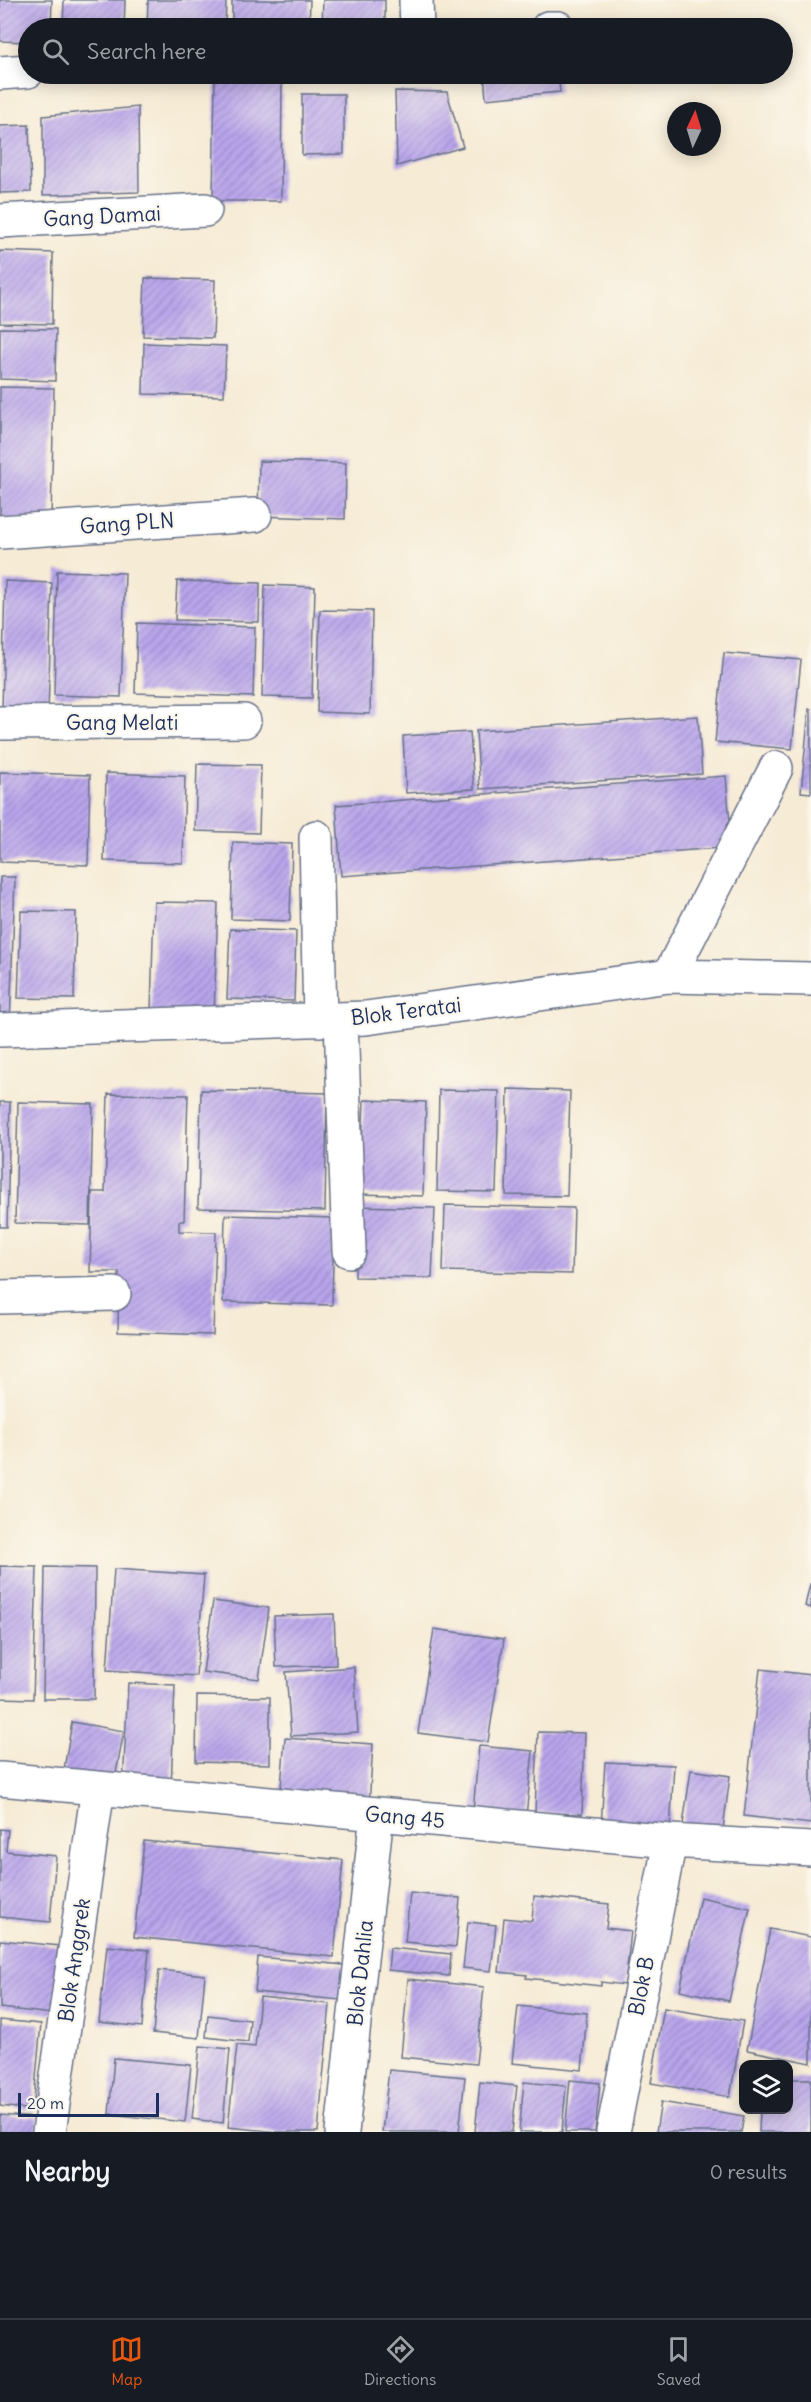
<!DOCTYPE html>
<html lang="en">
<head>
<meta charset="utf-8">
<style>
  body { margin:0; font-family:Delius,sans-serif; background:#242831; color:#f1f3f6 }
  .controls { position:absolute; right:18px; bottom:18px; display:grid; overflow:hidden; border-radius:12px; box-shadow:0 3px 15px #0003 }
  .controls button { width:54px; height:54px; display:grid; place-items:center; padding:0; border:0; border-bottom:2px solid #363941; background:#171b24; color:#f1f3f6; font:30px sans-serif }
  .compass { position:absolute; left:667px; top:102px; width:54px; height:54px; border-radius:50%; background:#171b24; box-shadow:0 3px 15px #0003; rotate:4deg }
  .scale { position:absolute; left:18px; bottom:15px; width:141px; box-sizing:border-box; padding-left:6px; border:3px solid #1b2f5e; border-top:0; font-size:16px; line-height:21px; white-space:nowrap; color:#1b2f5e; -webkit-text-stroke:4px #fbf7ec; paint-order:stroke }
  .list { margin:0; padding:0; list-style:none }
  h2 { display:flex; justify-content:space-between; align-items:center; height:78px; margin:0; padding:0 24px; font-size:26px }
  h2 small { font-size:20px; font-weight:400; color:#9ea1a6 }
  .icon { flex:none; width:33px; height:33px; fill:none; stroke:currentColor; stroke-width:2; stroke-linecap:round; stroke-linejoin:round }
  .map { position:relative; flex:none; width:811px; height:2132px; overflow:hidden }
  .search { position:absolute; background:#171b24; box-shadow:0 3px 15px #0003; left:18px; right:18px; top:18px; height:66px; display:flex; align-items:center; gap:15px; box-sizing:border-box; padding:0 21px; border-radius:33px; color:#9ea1a6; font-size:22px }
  .sheet { height:186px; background:#171b24 }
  nav { display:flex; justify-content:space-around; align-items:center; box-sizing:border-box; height:84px; border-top:2px solid #363941; background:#171b24; font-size:16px; color:#9ea1a6 }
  nav a { display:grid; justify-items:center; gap:3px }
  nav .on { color:#ea580c }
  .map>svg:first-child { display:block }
</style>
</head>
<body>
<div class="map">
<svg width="811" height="2132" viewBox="0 0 811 2132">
  <defs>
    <pattern id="building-hatch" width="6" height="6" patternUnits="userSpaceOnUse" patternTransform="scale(1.5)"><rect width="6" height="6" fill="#b9a5ec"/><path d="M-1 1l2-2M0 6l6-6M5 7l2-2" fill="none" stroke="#9687c2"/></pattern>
  </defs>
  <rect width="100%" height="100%" fill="#fbf7ec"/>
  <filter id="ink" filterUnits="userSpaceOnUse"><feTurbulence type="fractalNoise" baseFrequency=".0167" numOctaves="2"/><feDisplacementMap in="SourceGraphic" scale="12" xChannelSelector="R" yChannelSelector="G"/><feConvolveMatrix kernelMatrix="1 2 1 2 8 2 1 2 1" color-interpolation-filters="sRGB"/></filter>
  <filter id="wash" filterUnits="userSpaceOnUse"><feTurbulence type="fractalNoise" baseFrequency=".008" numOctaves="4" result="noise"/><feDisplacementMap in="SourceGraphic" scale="24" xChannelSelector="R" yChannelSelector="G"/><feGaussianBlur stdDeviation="1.35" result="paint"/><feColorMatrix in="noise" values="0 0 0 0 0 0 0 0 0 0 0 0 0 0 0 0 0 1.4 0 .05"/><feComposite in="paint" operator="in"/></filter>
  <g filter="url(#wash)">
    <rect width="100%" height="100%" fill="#f6ebd5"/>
    <g id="blocks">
      <path fill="url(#building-hatch)" d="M 0,0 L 52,0 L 51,28 L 28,28 L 28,42 L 0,41 Z
        M 64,0 L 125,0 L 124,28 L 63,28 Z
        M 148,0 L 226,0 L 225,28 L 147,27 Z
        M 232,0 L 310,0 L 309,28 L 232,28 Z
        M 323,0 L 385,0 L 385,28 L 322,26 Z
        M 484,74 L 558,74 L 560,92 L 486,99 Z
        M 215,78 L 282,80 L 281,201 L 213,201 Z
        M 395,91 L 447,92 L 463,147 L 397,166 Z
        M 302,94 L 344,94 L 344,154 L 302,155 Z
        M 138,107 L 139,192 L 43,195 L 43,116 Z
        M 29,125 L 31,192 L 0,193 L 0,126 Z
        M 0,251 L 53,253 L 52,324 L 0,323 Z
        M 145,278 L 215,280 L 213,338 L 143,336 Z
        M 0,328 L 56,329 L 55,381 L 0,379 Z
        M 144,343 L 226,346 L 224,396 L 143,394 Z
        M 0,387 L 54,388 L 51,520 L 0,519 Z
        M 259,461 L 346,463 L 345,519 L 258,516 Z
        M 57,571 L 125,573 L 121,697 L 54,695 Z
        M 5,581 L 52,583 L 48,713 L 2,712 Z
        M 177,581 L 260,583 L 259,622 L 175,620 Z
        M 265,585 L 315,587 L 312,698 L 262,697 Z
        M 320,610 L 372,611 L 370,714 L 317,712 Z
        M 137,623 L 255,627 L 253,697 L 135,693 Z
        M 724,653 L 801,660 L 792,749 L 715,742 Z
        M 809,709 L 811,709 L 811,793 L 801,792 Z
        M 698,716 L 702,774 L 480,789 L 476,731 Z
        M 470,732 L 474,789 L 406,793 L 403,736 Z
        M 197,764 L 261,765 L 259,833 L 195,831 Z
        M 0,772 L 90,775 L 88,865 L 0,862 Z
        M 106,773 L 185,776 L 183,863 L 104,861 Z
        M 726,776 L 732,847 L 341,876 L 336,805 Z
        M 233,842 L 292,844 L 290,921 L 231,919 Z
        M 0,877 L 15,877 L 10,1027 L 0,1026 Z
        M 154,902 L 218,903 L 214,1015 L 151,1012 Z
        M 21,911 L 76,912 L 74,999 L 18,998 Z
        M 230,929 L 296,931 L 294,1001 L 227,999 Z
        M 508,1089 L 570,1091 L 567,1196 L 506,1195 Z
        M 201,1090 L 327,1093 L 325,1211 L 198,1208 Z
        M 439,1090 L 499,1091 L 496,1192 L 437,1191 Z
        M 108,1094 L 188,1095 L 184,1221 L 179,1221 L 179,1231 L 216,1232 L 213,1335 L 118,1332 L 119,1272 L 90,1272 L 92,1192 L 105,1192 Z
        M 364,1100 L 426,1102 L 423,1196 L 360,1194 Z
        M 0,1102 L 10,1102 L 7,1227 L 0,1227 Z
        M 18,1102 L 93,1104 L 90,1225 L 15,1223 Z
        M 445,1205 L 574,1208 L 572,1274 L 443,1271 Z
        M 356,1206 L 435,1208 L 432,1278 L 355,1277 Z
        M 225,1215 L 334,1218 L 332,1305 L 223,1302 Z
        M 0,1566 L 37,1567 L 33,1699 L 0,1698 Z
        M 45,1567 L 95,1568 L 94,1699 L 43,1699 Z
        M 114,1569 L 204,1575 L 196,1676 L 107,1670 Z
        M 810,1584 L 811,1584 L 811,1608 L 805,1606 Z
        M 213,1601 L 269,1608 L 259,1679 L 203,1672 Z
        M 334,1614 L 336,1665 L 276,1667 L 274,1616 Z
        M 434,1629 L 504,1639 L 488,1742 L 418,1733 Z
        M 354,1667 L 358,1732 L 291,1736 L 286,1672 Z
        M 760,1669 L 811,1675 L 811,1824 L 744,1816 Z
        M 128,1683 L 175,1685 L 171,1789 L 123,1786 Z
        M 197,1696 L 270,1697 L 270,1764 L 196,1762 Z
        M 72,1722 L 124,1731 L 114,1784 L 63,1775 Z
        M 538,1732 L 585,1733 L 582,1814 L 535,1813 Z
        M 285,1738 L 373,1744 L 369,1806 L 280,1799 Z
        M 479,1746 L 533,1751 L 526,1816 L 473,1811 Z
        M 605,1762 L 674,1765 L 670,1831 L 601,1827 Z
        M 691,1770 L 730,1776 L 722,1837 L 682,1831 Z
        M 0,1829 L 8,1830 L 6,1851 L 56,1856 L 50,1922 L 0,1917 Z
        M 144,1841 L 343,1860 L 334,1957 L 134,1937 Z
        M 410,1893 L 460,1898 L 456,1947 L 405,1942 Z
        M 534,1896 L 609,1904 L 606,1928 L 631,1931 L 625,1985 L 601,1982 L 601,1986 L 526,1978 L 527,1975 L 499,1972 L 504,1918 L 532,1921 Z
        M 700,1897 L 750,1908 L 729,2001 L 680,1990 Z
        M 468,1922 L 496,1925 L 491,1971 L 463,1968 Z
        M 770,1929 L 811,1937 L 811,2063 L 747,2050 Z
        M 0,1940 L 60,1946 L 53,2014 L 0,2008 Z
        M 107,1946 L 149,1950 L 142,2027 L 99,2022 Z
        M 390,1948 L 451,1954 L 449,1976 L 388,1970 Z
        M 258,1957 L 344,1965 L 341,2000 L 255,1992 Z
        M 159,1970 L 205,1975 L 199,2038 L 153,2033 Z
        M 408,1979 L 484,1987 L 476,2064 L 401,2057 Z
        M 260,1997 L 330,2004 L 318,2132 L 279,2132 L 228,2127 L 237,2045 L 255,2047 Z
        M 518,2006 L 587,2013 L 582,2070 L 512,2063 Z
        M 664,2008 L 743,2021 L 730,2097 L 651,2083 Z
        M 208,2015 L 250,2020 L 248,2042 L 206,2037 Z
        M 0,2020 L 41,2024 L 33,2110 L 0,2106 Z
        M 200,2046 L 230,2049 L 223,2123 L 192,2119 Z
        M 114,2058 L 191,2065 L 185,2122 L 109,2114 Z
        M 389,2070 L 465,2077 L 459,2132 L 382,2132 Z
        M 788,2079 L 811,2079 L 811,2132 L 759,2132 L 760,2110 L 788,2110 Z
        M 570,2080 L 600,2083 L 595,2132 L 565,2132 Z
        M 480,2082 L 517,2086 L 512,2132 L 475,2132 Z
        M 524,2082 L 566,2086 L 562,2132 L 519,2132 Z
        M 661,2102 L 744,2116 L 741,2132 L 656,2132 Z
        M 0,2115 L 38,2118 L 36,2132 L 0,2132 Z"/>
    </g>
  </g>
  <g filter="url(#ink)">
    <use href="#blocks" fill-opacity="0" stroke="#687188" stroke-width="1.5"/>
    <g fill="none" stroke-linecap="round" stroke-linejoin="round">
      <defs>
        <path id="minor" d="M 416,0 L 417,28
          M 548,28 L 558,28
          M 0,73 L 28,71
          M 0,221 L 205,210
          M 0,532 L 255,515
          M 0,723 L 244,721
          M 316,837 L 320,1020
          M 669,976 L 776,768
          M 341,1019 L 349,1251
          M 0,1030 L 366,1018 L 669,976 L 811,979
          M 0,1297 L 114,1294
          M 0,1779 L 670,1841 L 811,1849
          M 49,2132 L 98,1788
          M 342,2132 L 377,1814
          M 613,2132 L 670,1841"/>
      </defs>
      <use href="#minor" stroke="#687188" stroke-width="36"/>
      <use href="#minor" stroke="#fff" stroke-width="33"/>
    </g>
  </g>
  <g text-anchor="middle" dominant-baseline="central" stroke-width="4.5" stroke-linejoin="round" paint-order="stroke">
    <g font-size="21" fill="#1b2f5e" stroke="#fbf7ec">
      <text transform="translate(102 216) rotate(-3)">Gang Damai</text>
      <text transform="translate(127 523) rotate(-4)">Gang PLN</text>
      <text x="122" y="722">Gang Melati</text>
      <text transform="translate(406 1011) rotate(-7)">Blok Teratai</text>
      <text transform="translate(405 1817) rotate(5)">Gang 45</text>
      <text transform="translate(74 1960) rotate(-82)">Blok Anggrek</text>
      <text transform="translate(360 1973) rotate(-84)">Blok Dahlia</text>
      <text transform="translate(641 1986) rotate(-79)">Blok B</text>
    </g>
  </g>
</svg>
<div class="controls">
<button><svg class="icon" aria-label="layers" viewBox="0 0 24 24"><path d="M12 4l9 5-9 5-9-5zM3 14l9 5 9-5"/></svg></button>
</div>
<svg class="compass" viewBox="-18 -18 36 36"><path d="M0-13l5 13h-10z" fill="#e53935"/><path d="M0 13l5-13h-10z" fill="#9ea1a6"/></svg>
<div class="scale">20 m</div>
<div class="search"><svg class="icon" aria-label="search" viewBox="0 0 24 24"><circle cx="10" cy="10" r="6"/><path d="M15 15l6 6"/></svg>Search here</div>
</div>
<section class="sheet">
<h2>Nearby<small>0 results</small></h2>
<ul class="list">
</ul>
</section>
<nav>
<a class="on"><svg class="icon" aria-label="map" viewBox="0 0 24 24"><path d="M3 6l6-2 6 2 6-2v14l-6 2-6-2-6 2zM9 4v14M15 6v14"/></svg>Map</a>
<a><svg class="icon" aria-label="directions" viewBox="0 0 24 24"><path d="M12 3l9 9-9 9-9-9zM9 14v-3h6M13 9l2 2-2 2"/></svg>Directions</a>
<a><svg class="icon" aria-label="saved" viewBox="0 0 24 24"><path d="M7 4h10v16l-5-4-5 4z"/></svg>Saved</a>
</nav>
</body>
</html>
